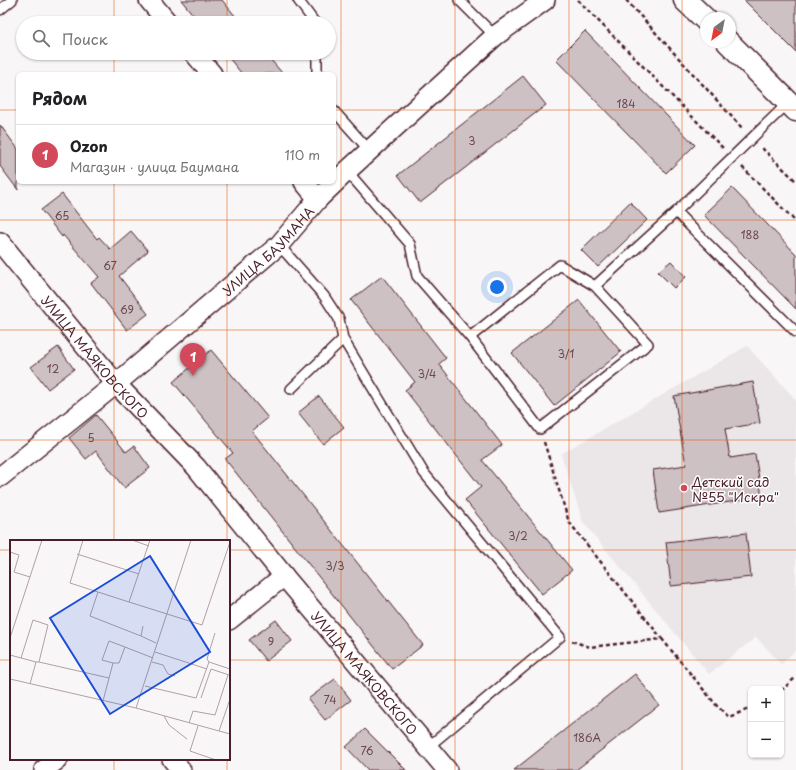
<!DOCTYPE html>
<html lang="ru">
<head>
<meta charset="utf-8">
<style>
  body { margin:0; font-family:"Playpen Sans",sans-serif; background:#f2f2f2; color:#202124 }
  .controls { position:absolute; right:12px; bottom:12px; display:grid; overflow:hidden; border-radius:6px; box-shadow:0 1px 3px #0004 }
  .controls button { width:36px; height:36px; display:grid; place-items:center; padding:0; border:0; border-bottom:1px solid #e0e0e0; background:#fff; color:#202124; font:20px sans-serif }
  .compass { position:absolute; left:700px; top:12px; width:36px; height:36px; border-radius:50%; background:#fff; box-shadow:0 1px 3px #0004; rotate:212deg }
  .you { position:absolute; left:497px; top:287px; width:14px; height:14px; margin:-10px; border:3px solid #fff; border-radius:50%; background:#1a73e8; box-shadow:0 0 0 6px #1a73e833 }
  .badge { display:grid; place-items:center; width:26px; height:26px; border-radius:50%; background:#d1495b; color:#fff; font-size:13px; font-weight:700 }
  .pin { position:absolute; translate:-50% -33px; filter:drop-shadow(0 1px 2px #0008) }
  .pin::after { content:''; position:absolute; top:21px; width:14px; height:12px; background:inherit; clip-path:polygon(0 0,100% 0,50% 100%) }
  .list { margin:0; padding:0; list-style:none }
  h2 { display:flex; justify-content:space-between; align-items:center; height:52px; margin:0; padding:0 16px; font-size:17px }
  h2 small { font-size:13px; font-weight:400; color:#757577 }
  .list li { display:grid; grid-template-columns:26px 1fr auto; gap:12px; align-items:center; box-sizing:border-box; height:60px; padding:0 16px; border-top:1px solid #e0e0e0 }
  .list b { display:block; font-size:15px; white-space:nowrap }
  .list p { margin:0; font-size:13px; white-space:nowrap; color:#757577 }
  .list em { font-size:13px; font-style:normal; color:#757577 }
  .icon { flex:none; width:22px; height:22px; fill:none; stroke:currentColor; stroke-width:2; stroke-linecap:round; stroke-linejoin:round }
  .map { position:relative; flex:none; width:796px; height:770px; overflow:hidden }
  .search { position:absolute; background:#fff; box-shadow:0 1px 3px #0004; left:16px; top:16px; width:320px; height:44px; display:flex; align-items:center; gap:10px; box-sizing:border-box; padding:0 14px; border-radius:22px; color:#757577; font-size:15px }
  .panel { position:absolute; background:#fff; box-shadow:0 1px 3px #0004; left:16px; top:72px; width:320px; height:112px; border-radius:6px }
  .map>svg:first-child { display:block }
</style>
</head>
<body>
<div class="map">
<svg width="796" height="770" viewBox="0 0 796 770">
  <rect width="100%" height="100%" fill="#f8f6f7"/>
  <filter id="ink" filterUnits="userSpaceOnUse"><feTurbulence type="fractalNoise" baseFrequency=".025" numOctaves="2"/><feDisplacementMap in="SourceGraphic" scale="8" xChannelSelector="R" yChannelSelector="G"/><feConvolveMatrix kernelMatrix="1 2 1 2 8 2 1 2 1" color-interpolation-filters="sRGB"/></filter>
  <g filter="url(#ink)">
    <path fill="#ebe6e8" d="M 747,346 L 796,400 L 796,650 L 781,664 L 756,637 L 709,674 L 583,522 L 561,454 Z"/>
    <path fill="#cdc1c4" stroke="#4a1f2b" d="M 181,0 L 222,0 L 241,23 L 200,23 Z
      M 744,0 L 796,0 L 796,52 Z
      M 585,31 L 695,145 L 666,173 L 556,60 Z
      M 225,53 L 265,53 L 283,74 L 242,74 Z
      M 523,76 L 546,105 L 420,203 L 398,175 Z
      M 0,125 L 18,149 L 18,190 L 0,166 Z
      M 732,188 L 796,254 L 796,309 L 704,215 Z
      M 62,194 L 97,239 L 99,237 L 110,249 L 131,231 L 148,251 L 119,276 L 148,314 L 127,330 L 91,283 L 99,277 L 63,235 L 62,237 L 41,210 Z
      M 630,202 L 647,220 L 598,267 L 581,250 Z
      M 671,261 L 686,277 L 674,288 L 658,272 Z
      M 382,276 L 446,358 L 439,364 L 502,445 L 482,460 L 572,570 L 542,594 L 465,500 L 481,487 L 405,390 L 415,382 L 351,300 Z
      M 579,300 L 621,352 L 554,406 L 512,353 Z
      M 58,347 L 74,369 L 48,389 L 31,367 Z
      M 211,350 L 268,418 L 252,431 L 423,645 L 392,669 L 225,459 L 233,453 L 173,382 Z
      M 753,382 L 760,423 L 725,429 L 730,458 L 755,454 L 762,497 L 659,513 L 653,470 L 686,465 L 674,396 Z
      M 319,396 L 344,427 L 323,444 L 298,413 Z
      M 96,415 L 126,452 L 134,446 L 150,468 L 124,488 L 96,451 L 86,459 L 69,438 Z
      M 746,533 L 751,577 L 671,586 L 666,542 Z
      M 276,620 L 292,641 L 266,661 L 249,640 Z
      M 635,674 L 659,705 L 576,770 L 514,770 Z
      M 335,679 L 351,700 L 325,720 L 308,699 Z
      M 365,729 L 406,770 L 368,770 L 346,747 Z"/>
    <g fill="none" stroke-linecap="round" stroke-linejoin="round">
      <defs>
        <path id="lane" d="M 298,0 L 315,23
          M 459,0 L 495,36
          M 0,10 L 12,0
          M 317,74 L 317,53
          M 334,111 L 369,150
          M 347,171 L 410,244 L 417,276 L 470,337
          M 676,212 L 796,332
          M 279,245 L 324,296 L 339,319 L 343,339 L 291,389
          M 595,286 L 560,265 L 470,337 L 540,429 L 648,344 L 595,286 L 676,212 L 789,102
          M 343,339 L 424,473 L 560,637 L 428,747"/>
        <g id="street">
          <path d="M 149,0 L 168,23"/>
          <path d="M 194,53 L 212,74"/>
          <path d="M 304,182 L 318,199"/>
          <path id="s1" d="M 0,242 L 116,384 L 196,467 L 284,576 L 229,620"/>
          <path id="s2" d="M 0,477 L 116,384 L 279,245 L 318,199 L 347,171 L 495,36 L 545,0"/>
          <path id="s3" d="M 284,576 L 447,770"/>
          <path d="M 172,759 L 181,770"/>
          <path d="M 44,770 L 58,759"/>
        </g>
        <path id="secondary" d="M 685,0 L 706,20
          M 728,42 L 796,110"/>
      </defs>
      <use href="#lane" stroke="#4a1f2b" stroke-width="12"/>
      <use href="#street" stroke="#4a1f2b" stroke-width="22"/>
      <use href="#secondary" stroke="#4a1f2b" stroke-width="25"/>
      <path stroke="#4a1f2b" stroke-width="2.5" stroke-dasharray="4 3" stroke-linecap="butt" d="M 578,0 L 723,148
        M 626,0 L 742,128
        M 762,148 L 796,181
        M 742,167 L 796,222
        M 544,442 L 569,522 L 662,639
        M 572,641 L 590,647 L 662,639 L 717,706 L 729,717 L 751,708
        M 781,691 L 796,677"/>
      <use href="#lane" stroke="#fff" stroke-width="9"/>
      <use href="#street" stroke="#fff" stroke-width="19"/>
      <use href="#secondary" stroke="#fff" stroke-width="22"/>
    </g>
  </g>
  <path fill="none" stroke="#e8590c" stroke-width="1" stroke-opacity="0.55" d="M 114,0 L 114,23M 227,0 L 227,23M 341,0 L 341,770M 455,0 L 455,770M 569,0 L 569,770M 682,0 L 682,770M 114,53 L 114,74M 227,53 L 227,74M 0,110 L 18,110M 334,110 L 796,110M 114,182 L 114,541M 227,182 L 227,541M 0,220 L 796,220M 0,330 L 796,330M 0,440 L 796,440M 0,550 L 11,550M 229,550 L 796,550M 0,660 L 11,660M 229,660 L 796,660M 114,759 L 114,770M 227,759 L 227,770"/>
  <circle fill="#d1495b" stroke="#fff" stroke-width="1.5" cx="684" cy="488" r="4"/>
  <g text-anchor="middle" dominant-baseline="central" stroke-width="3" stroke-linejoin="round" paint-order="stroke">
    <g font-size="11" fill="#6b4851">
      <text x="626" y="103">184</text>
      <text x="472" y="140">3</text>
      <text x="62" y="215">65</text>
      <text x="750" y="234">188</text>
      <text x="110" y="265">67</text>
      <text x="127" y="309">69</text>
      <text x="566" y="353">3/1</text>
      <text x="53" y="368">12</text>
      <text x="427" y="373">3/4</text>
      <text x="91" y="437">5</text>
      <text x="518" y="535">3/2</text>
      <text x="335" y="565">3/3</text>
      <text x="271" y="641">9</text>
      <text x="330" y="699">74</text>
      <text x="587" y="737">186А</text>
      <text x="367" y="750">76</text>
    </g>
    <g font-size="13" fill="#4a1f2b" stroke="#fff">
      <text stroke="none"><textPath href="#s2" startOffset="351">УЛИЦА БАУМАНА</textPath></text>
      <text stroke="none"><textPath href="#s1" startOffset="149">УЛИЦА МАЯКОВСКОГО</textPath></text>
      <text stroke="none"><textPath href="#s3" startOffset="126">УЛИЦА МАЯКОВСКОГО</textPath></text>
    </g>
    <g font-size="13" fill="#4a1f2b" stroke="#fff" text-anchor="start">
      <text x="692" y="481">Детский сад<tspan x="692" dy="15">№55 "Искра"</tspan></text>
    </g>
  </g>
  <g transform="translate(10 540)">
    <rect width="220" height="220" fill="#f8f6f7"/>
    <path fill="none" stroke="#b2a0a5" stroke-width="1" d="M 73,0 L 60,43 L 119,62M 122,0 L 139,6M 140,0 L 119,62 L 192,85 L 220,2M 0,12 L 9,15 L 4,32 L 20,37M 67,14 L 129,34M 88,52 L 80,76 L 131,96M 133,86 L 131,96 L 146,103M 0,98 L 32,0M 115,107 L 143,118M 145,112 L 197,129M 0,115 L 26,122M 11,118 L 23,80 L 38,85 L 29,122M 142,122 L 153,125 L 158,134 L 165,136M 199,122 L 197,119 L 205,93M 0,139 L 126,168 L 220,194M 20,144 L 26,122 L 29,122 L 99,138M 135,146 L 186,158 L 199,122 L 220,129M 191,158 L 201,129 L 219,135M 93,161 L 103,123 L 92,120 L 99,101 L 115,107 L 109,123 L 103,123M 126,168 L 181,0M 154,176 L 159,185 L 177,199M 179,183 L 183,171 L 205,175 L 218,135M 188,186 L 180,211 L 206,220M 209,191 L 220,159"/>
    <path fill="#1d4ed8" fill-opacity="0.15" stroke="#1d4ed8" stroke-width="2" d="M 140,16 L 200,112 L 100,174 L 40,78 Z"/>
    <rect width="220" height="220" fill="none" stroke="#4a1f2b" stroke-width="2"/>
  </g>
</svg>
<div class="controls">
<button>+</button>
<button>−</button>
</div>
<svg class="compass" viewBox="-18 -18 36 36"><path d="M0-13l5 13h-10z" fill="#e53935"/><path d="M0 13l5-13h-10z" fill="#757577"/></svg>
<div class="you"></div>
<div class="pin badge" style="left:193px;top:376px">1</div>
<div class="search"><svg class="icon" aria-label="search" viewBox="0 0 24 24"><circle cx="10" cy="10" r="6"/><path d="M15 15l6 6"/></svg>Поиск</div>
<section class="panel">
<h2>Рядом<small></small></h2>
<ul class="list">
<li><span class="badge">1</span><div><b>Ozon</b><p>Магазин · улица Баумана</p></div><em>110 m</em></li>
</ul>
</section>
</div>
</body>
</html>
